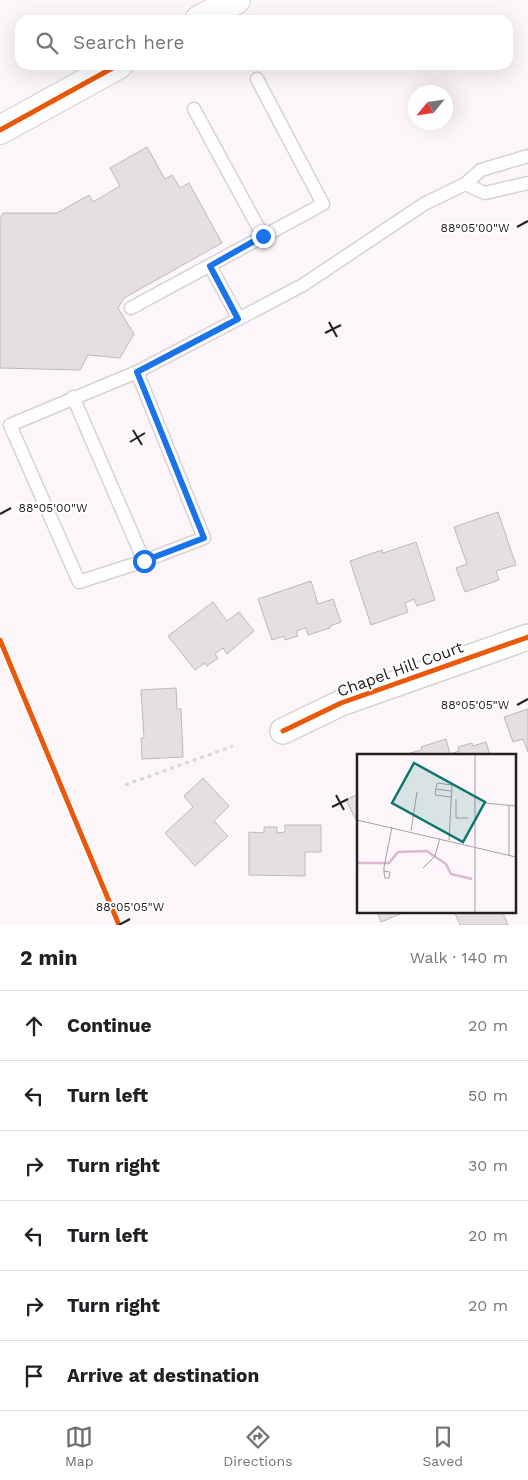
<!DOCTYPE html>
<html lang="en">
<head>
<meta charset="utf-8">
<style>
  body { margin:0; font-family:"Work Sans",sans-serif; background:#f2f2f2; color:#202124 }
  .compass { position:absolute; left:408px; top:85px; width:45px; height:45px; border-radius:50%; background:#fff; box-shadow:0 5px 20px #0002; rotate:241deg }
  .stop { position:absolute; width:15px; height:15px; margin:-11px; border:4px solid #1a73e8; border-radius:50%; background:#fff }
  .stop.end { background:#1a73e8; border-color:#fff; box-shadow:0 1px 5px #0008 }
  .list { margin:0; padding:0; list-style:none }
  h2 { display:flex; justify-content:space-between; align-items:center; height:65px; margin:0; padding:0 20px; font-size:21px }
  h2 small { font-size:16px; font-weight:400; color:#757577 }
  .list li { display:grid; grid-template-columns:32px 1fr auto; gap:15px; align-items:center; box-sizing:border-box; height:70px; padding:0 20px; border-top:1px solid #e0e0e0 }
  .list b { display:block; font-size:19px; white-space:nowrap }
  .list em { font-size:16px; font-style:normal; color:#757577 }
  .icon { flex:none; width:28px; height:28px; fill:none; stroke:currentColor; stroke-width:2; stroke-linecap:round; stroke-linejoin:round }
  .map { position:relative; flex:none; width:528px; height:925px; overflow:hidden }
  .search { position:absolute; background:#fff; box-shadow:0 5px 20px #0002; left:15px; right:15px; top:15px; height:55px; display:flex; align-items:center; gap:12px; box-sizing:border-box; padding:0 18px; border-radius:15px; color:#757577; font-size:19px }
  .sheet { height:485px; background:#fff }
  nav { display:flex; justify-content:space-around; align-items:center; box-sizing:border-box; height:70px; border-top:1px solid #e0e0e0; background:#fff; font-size:14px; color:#757577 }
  nav a { display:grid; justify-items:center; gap:2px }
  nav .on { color:#706b6e }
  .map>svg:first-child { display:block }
</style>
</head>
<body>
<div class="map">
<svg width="528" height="925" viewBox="0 0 528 925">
  <rect width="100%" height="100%" fill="#fcf6fa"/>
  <path fill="#e4dfe2" stroke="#bdb8bb" d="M 147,147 L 165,179 L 172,175 L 180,188 L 189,183 L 222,243 L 124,298 L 118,308 L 134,334 L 120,358 L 88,355 L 80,370 L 0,368 L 0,219 L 3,213 L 57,213 L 89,195 L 93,202 L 120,186 L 110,168 Z
    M 498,512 L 516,565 L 496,571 L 499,580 L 465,592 L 456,568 L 467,564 L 454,527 Z
    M 416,542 L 435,600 L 417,606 L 414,599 L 405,603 L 408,612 L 371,625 L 350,561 L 382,550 L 383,553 Z
    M 311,581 L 318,604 L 333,599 L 341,622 L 330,626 L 330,628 L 308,635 L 306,628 L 296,631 L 298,636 L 285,640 L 284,636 L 272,640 L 258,599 Z
    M 213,602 L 227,621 L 239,612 L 254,631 L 227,654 L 223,648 L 215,654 L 218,658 L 207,666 L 205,663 L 195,670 L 168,636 Z
    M 176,688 L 177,709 L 181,709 L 183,757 L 142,759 L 141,738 L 144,738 L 141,690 Z
    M 528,709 L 528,752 L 523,739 L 513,742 L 504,717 Z
    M 446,739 L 450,754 L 459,751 L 458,747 L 472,743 L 473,746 L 486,742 L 490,755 L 411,755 L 410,753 L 422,750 L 421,747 Z
    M 203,778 L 229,806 L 214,821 L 228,836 L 195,866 L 165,833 L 193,807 L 184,796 Z
    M 358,794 L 358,824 L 346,800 Z
    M 285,825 L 321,825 L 321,852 L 305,852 L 305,876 L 249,875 L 249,832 L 264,833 L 264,827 L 277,827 L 277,833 L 285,832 Z
    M 377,911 L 404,911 L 405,912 L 381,922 Z
    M 454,911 L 502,911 L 508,925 L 460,925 Z"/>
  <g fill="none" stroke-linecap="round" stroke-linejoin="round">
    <defs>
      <path id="service" d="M 194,109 L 263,236
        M 465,184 L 485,193 L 528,183
        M 210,266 L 239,319
        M 131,308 L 323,204 L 257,79
        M 137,372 L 204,538 L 144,561 L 79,582 L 10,425 L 137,372 L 303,285 L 424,204 L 465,184 L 481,170 L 528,156
        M 73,397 L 144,561"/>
      <path id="minor" d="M 283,731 L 341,703 L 528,637"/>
      <path id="tertiary" d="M 199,20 L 236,0
        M 0,130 L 118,65"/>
    </defs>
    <use href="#service" stroke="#d7d2d5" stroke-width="15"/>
    <use href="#minor" stroke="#d7d2d5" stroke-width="28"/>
    <use href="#tertiary" stroke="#d7d2d5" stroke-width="30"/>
    <path stroke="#d9d7d9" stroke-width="3" stroke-dasharray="4 4" stroke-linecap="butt" d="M 125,785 L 233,746"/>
    <use href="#service" stroke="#fffefe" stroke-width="12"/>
    <use href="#minor" stroke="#fffefe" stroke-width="25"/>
    <use href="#tertiary" stroke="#fffefe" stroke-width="28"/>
    <defs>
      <path id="cycleway" d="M 0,130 L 118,65
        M 0,640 L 119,925
        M 283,731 L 341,703 L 528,637"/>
    </defs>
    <use href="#cycleway" stroke="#fff" stroke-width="8"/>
    <use href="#cycleway" stroke="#e8590c" stroke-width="5"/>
  </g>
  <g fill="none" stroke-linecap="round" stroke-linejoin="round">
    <path stroke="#1a73e8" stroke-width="6" d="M 144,561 L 204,538 L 137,372 L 238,319 L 210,266 L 263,236"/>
  </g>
  <path fill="none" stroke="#242022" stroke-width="2" d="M 517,227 L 528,221M 329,322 L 337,337M 325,333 L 341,325M 133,430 L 142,445M 130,442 L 145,433M 0,514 L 11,508M 517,705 L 528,699M 336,795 L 344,810M 332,807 L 348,799M 119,925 L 130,919"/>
  <g text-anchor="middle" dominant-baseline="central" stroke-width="4" stroke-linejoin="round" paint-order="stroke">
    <g font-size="16" fill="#242022" stroke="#fff">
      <text transform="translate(400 669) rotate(-20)">Chapel Hill Court</text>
    </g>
  </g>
  <g transform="translate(357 754)">
    <rect width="159" height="159" fill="#fcf6fa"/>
    <path fill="none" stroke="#dab8d0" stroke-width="2.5" d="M 0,109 L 32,109 L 41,98 L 70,97 L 89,110 L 94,120 L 115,125"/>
    <path fill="none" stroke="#a6a0a4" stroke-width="1" d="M 79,35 L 94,37M 99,45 L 99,64 L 111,64M 128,49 L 159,52M 152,51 L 152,102M 0,66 L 159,103M 54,77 L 60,38M 92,86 L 95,31 L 80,29 L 78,41 L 94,43M 66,114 L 78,102 L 83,84M 27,117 L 33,118 L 32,124 L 28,124 L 27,119 L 27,113 L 35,73M 118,159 L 118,0"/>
    <path fill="#0f766e" fill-opacity="0.15" stroke="#0f766e" stroke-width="2.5" d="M 57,9 L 128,48 L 106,88 L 35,49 Z"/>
    <rect width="159" height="159" fill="none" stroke="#242022" stroke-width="2.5"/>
  </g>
  <g font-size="12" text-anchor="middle" fill="#242022" stroke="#fff" stroke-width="4" stroke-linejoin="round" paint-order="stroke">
    <text x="475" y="232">88°05'00"W</text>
    <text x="53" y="512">88°05'00"W</text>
    <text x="475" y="709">88°05'05"W</text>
    <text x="130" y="911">88°05'05"W</text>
  </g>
</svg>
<svg class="compass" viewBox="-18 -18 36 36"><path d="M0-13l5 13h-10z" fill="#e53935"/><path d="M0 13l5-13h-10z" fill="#757577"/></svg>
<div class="stop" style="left:144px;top:561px"></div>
<div class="stop end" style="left:263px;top:236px"></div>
<div class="search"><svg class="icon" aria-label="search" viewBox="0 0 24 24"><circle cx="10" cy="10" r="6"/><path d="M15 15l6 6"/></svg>Search here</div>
</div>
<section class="sheet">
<h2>2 min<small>Walk · 140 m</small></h2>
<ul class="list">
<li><svg class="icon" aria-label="ahead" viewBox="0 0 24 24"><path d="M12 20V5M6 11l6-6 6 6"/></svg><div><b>Continue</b></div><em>20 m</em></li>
<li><svg class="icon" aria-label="left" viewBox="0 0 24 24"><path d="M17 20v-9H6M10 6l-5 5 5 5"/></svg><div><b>Turn left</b></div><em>50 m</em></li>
<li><svg class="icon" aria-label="right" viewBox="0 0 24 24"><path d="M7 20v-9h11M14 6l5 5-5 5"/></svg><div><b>Turn right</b></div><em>30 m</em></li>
<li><svg class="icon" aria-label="left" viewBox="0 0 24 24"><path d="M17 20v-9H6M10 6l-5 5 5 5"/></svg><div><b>Turn left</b></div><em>20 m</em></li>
<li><svg class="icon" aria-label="right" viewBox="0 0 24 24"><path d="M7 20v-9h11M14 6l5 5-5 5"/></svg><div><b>Turn right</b></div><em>20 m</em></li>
<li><svg class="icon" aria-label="arrive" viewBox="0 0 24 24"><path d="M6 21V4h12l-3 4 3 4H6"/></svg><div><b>Arrive at destination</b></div></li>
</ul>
</section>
<nav>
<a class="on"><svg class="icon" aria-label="map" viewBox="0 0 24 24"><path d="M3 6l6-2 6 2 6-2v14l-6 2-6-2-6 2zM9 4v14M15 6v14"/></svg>Map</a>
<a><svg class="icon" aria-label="directions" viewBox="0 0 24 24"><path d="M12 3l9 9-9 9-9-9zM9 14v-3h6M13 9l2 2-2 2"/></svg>Directions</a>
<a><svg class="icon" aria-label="saved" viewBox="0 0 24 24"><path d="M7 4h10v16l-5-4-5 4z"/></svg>Saved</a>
</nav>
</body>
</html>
